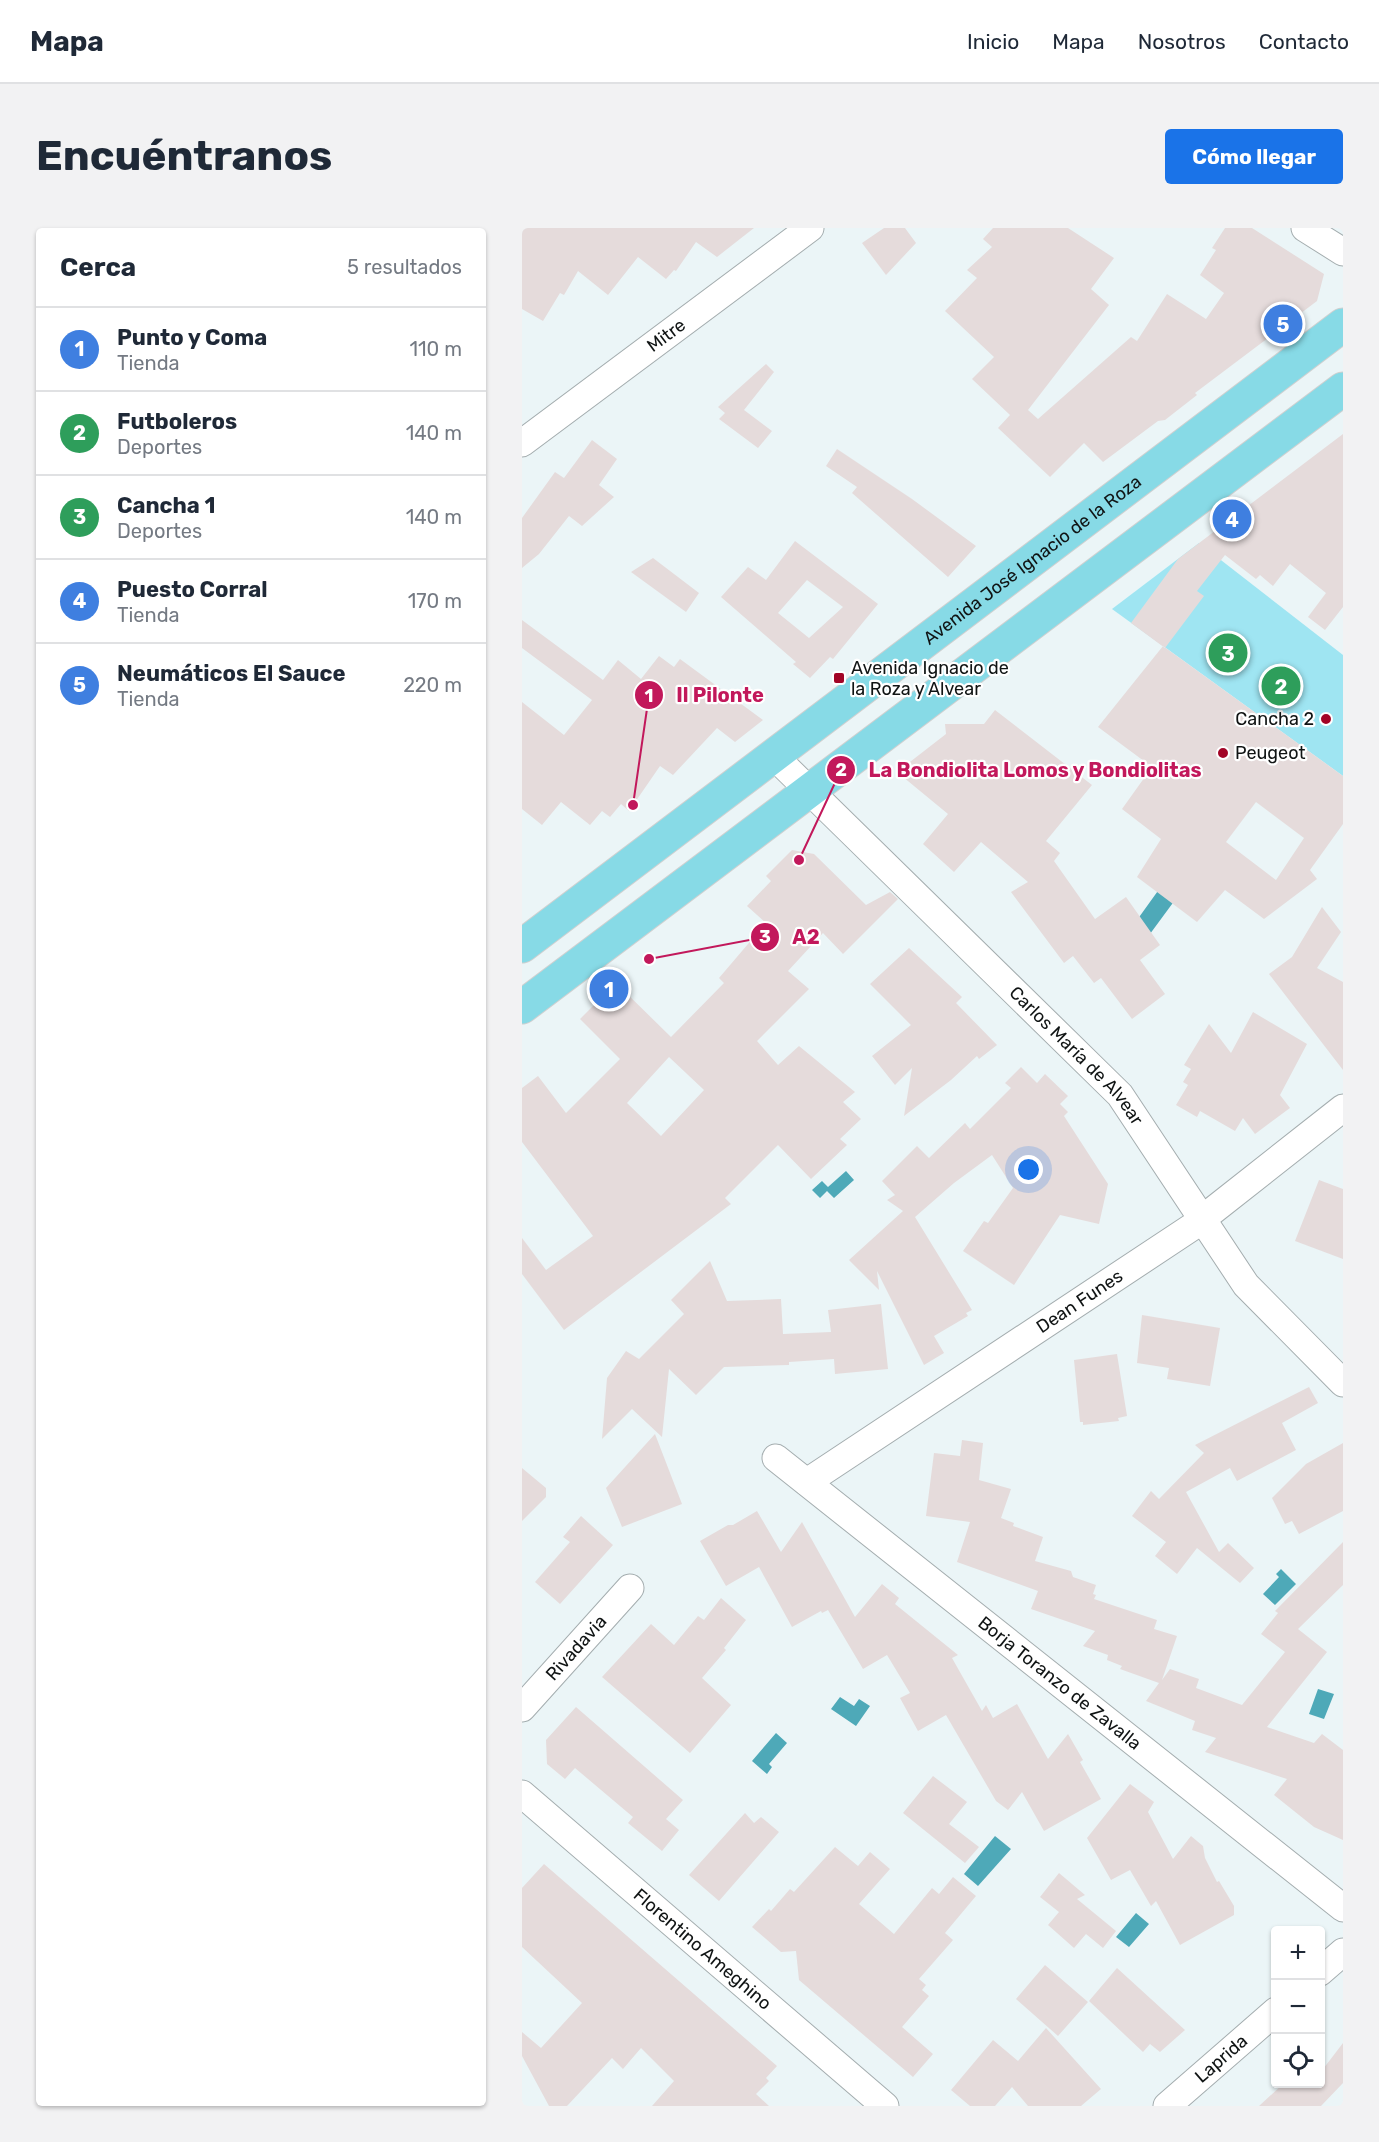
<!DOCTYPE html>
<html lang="es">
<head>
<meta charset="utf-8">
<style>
  body { margin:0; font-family:Rubik,sans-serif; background:#f2f2f3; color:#1f2937 }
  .controls { position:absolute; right:18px; bottom:18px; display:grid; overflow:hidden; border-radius:6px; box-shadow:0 2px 4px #0004 }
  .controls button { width:54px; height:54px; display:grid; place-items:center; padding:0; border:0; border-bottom:2px solid #e0e1e3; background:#fff; color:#1f2937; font:30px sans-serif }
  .you { position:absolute; left:507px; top:942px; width:21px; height:21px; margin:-15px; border:4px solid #fff; border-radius:50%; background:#1a73e8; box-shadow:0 0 0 9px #1a73e833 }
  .badge { display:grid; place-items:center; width:39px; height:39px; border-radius:50%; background:#1a73e8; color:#fff; font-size:20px; font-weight:700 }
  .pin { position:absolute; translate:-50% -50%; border:3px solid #fff; box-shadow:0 2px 6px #0006 }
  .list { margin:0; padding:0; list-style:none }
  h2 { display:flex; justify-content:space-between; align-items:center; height:78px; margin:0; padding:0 24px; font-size:26px }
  h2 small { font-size:20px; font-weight:400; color:#747a83 }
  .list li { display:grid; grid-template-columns:39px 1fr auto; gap:18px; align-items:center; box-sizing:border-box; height:84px; padding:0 24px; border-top:2px solid #e0e1e3 }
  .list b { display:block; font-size:22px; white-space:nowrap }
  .list p { margin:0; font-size:20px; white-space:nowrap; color:#747a83 }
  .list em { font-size:20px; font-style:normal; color:#747a83 }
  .icon { flex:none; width:33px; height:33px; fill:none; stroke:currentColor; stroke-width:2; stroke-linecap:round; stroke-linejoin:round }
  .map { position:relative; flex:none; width:821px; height:1878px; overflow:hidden; border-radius:6px }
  header { display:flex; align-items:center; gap:36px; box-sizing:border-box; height:84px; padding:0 30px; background:#fff; border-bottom:2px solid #e0e1e3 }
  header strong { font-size:28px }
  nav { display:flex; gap:33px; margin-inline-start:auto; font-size:21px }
  .intro { display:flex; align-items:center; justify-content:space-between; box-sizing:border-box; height:144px; padding:0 36px }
  h1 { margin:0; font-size:42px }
  .button { padding:15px 27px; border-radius:6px; background:#1a73e8; color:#fff; font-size:21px; font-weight:700 }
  main { display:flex; gap:36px; padding:0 36px }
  aside { flex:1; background:#fff; border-radius:6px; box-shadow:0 2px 4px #0004 }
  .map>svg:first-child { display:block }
</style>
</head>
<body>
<header>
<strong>Mapa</strong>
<nav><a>Inicio</a><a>Mapa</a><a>Nosotros</a><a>Contacto</a></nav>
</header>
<div class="intro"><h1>Encuéntranos</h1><a class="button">Cómo llegar</a></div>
<main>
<aside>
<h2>Cerca<small>5 resultados</small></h2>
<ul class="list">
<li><span class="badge" style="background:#3f7fe0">1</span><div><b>Punto y Coma</b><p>Tienda</p></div><em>110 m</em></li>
<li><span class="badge" style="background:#2e9e5b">2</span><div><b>Futboleros</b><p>Deportes</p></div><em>140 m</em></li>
<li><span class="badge" style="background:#2e9e5b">3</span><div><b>Cancha 1</b><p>Deportes</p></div><em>140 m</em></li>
<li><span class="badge" style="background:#3f7fe0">4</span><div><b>Puesto Corral</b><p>Tienda</p></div><em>170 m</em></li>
<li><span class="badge" style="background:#3f7fe0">5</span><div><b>Neumáticos El Sauce</b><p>Tienda</p></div><em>220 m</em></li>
</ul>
</aside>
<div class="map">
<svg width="821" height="1878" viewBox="0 0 821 1878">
  <rect width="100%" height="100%" fill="#ebf5f7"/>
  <path fill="#9fe5f2" d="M 677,315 L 821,427 L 821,548 L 590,381 Z"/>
  <path fill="#4ea9b8" d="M 638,660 L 653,672 L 625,710 L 610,699 Z
    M 324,943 L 332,952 L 312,970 L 305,963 L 298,970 L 290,962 L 300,953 L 306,959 Z
    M 759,1341 L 774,1356 L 753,1377 L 741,1366 L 757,1349 L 754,1346 Z
    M 796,1461 L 812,1466 L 802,1491 L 787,1486 Z
    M 318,1469 L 332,1478 L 337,1471 L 348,1478 L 334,1498 L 309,1481 Z
    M 254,1505 L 265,1515 L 247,1536 L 250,1539 L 245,1546 L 230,1533 Z
    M 473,1608 L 489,1621 L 456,1658 L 442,1646 Z
    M 614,1685 L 627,1696 L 607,1719 L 594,1709 Z"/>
  <path fill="#e5dbdb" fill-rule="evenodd" d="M 0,0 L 232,0 L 195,29 L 174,14 L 154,43 L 152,42 L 144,51 L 116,29 L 86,67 L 56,43 L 42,67 L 38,65 L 21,93 L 0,81 Z
    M 362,0 L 383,0 L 394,15 L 364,47 L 340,15 Z
    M 471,0 L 546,0 L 592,30 L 569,61 L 587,77 L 506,182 L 516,191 L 609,109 L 615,113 L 645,66 L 684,91 L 702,65 L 678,47 L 694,22 L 690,20 L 703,0 L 730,0 L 802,46 L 795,73 L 673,165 L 675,167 L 643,192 L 636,193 L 581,234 L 562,215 L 528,249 L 476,200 L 488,187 L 450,151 L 472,129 L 423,83 L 455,50 L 445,42 L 470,19 L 461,11 Z
    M 244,136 L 252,144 L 222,182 L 250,203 L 236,220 L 197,191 L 203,185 L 196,179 Z
    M 821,206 L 821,379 L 803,402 L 786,389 L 804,365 L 768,336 L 751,358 L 738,347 L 734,351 L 703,327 L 675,363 L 682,368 L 643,420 L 609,395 L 656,331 Z
    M 70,212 L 95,231 L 77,257 L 92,269 L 60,298 L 47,288 L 17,326 L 0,340 L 0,290 L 33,244 L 42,250 Z
    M 315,221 L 390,271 L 454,318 L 426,349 L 330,265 L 335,259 L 304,238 Z
    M 273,313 L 356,376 L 311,431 L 308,429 L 288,450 L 271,436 L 274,434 L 199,369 L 226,339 L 244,352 ZM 285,352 L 321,379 L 287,410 L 256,385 Z
    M 131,330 L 177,365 L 164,384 L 109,344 Z
    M 0,392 L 81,452 L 96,432 L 119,451 L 137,428 L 152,439 L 158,431 L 241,492 L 213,514 L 195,500 L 151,547 L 138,538 L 107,583 L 99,576 L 88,589 L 80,583 L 68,597 L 39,574 L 20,597 L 0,581 L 0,474 L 42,507 L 70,472 L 0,420 Z
    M 641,418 L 821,548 L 821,596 L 788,642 L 795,651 L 742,691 L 703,662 L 675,694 L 615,649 L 639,611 L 600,581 L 630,539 L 576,499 ZM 734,574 L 782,610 L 754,652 L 704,614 Z
    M 473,482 L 570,557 L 524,613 L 538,625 L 532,633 L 573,691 L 604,669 L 638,717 L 618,732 L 643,766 L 610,791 L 579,750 L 572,755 L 551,728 L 542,735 L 489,664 L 506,654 L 459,614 L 432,644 L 401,616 L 426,586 L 375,544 L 424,506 L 423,496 L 462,496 Z
    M 270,622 L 292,626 L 344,677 L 368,664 L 376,671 L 321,726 L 301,705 L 266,743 L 287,761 L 235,813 L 256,837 L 277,818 L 333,864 L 321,874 L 339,891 L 318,911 L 325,917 L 289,951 L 256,917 L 203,970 L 209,976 L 42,1102 L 0,1046 L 0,1010 L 24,1042 L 71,1008 L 0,914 L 0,860 L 16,848 L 44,885 L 98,831 L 58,791 L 94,755 L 149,809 L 202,755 L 197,750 L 244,695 L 225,678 L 249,653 L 244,648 ZM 147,829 L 182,862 L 139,908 L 105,875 Z
    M 800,679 L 819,704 L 795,740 L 821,754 L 821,842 L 747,746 L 770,729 Z
    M 387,720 L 440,769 L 434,775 L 475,817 L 457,831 L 455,828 L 429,852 L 382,888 L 390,840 L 373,857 L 350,828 L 389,797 L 348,756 Z
    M 731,784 L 785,816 L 758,867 L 768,880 L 733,906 L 721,890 L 713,903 L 678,883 L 675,889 L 654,877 L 666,857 L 661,854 L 669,841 L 662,837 L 687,796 L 709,825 Z
    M 499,839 L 515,855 L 523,846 L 546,868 L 538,876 L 546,884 L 542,888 L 586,956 L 577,996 L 538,987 L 492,1057 L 441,1023 L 462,993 L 466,995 L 491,960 L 470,927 L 432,955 L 393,989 L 450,1082 L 444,1085 L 446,1088 L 412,1108 L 422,1125 L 402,1137 L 355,1043 L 357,1062 L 327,1032 L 381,983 L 365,972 L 373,967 L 360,953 L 395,918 L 407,930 L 443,895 L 448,901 L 489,860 L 483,855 Z
    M 797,952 L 821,961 L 821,1031 L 773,1013 Z
    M 188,1033 L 205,1073 L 259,1071 L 261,1106 L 309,1104 L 306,1082 L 359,1076 L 366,1141 L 313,1146 L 312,1131 L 267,1134 L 267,1137 L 202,1139 L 174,1167 L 147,1141 L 140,1209 L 110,1181 L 80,1211 L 85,1150 L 104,1123 L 117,1131 L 162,1086 L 149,1072 Z
    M 620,1087 L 698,1100 L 688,1158 L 645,1151 L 647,1140 L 615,1135 Z
    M 595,1126 L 605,1188 L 596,1190 L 597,1193 L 561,1197 L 561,1194 L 558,1194 L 552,1132 Z
    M 787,1159 L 796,1175 L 760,1195 L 774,1222 L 715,1253 L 708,1240 L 664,1264 L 697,1324 L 706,1315 L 732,1340 L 718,1355 L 675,1320 L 655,1346 L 633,1328 L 644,1314 L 610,1288 L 629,1263 L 637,1271 L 682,1225 L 673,1217 Z
    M 133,1206 L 160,1276 L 100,1299 L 84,1260 Z
    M 440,1212 L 461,1215 L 457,1252 L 489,1261 L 479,1290 L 492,1295 L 491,1298 L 521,1309 L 513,1333 L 549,1343 L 551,1349 L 574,1357 L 571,1366 L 574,1367 L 572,1371 L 635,1392 L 632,1401 L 655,1408 L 640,1452 L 648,1441 L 677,1451 L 674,1460 L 720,1477 L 763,1424 L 739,1406 L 756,1385 L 753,1383 L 821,1314 L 821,1357 L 776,1401 L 805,1424 L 745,1499 L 792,1515 L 800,1506 L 821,1522 L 821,1612 L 792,1599 L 752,1567 L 765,1551 L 683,1524 L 694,1510 L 670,1502 L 673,1493 L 624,1473 L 637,1455 L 598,1441 L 600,1438 L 585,1432 L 586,1427 L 561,1418 L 573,1403 L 509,1381 L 516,1363 L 435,1334 L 448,1294 L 404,1288 L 412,1225 L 438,1228 Z
    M 821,1215 L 821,1283 L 777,1306 L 770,1293 L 763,1296 L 750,1270 L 784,1236 Z
    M 0,1240 L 24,1260 L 24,1269 L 0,1293 Z
    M 235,1283 L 259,1324 L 280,1294 L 333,1389 L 360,1356 L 377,1370 L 373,1376 L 436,1427 L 430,1430 L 460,1483 L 464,1477 L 471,1490 L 495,1476 L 526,1531 L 546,1506 L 561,1532 L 558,1534 L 579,1571 L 522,1603 L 500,1564 L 486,1582 L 474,1573 L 424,1487 L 396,1503 L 378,1470 L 388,1465 L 365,1427 L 341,1441 L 306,1382 L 300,1385 L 299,1383 L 270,1399 L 237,1339 L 204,1358 L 178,1313 L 206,1297 L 211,1297 Z
    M 59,1288 L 91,1317 L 38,1376 L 13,1354 L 48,1314 L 41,1309 Z
    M 199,1370 L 224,1392 L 202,1420 L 204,1422 L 180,1450 L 209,1477 L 168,1525 L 80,1449 L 129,1396 L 152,1417 L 176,1388 L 182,1392 Z
    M 54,1479 L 161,1572 L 144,1591 L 157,1602 L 140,1623 L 106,1595 L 111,1589 L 53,1540 L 43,1551 L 25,1536 L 24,1512 Z
    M 411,1548 L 445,1574 L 427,1596 L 457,1619 L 443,1635 L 381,1585 Z
    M 608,1556 L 632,1574 L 626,1584 L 651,1631 L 669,1608 L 681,1618 L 683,1630 L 695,1654 L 697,1653 L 712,1678 L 712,1687 L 658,1717 L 634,1673 L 629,1678 L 608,1642 L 589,1652 L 565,1610 Z
    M 223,1585 L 232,1595 L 239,1589 L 257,1604 L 197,1673 L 167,1647 Z
    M 313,1619 L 336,1638 L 348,1624 L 368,1641 L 337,1676 L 372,1706 L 410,1660 L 417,1666 L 431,1649 L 454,1668 L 423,1705 L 431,1712 L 397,1751 L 404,1757 L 400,1762 L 407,1768 L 380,1799 L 411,1826 L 391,1849 L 277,1752 L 274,1723 L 259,1724 L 230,1699 L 247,1681 L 249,1683 L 268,1661 L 272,1664 Z
    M 22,1636 L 255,1838 L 244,1850 L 247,1853 L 234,1866 L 247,1878 L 130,1878 L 152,1853 L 119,1820 L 101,1841 L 90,1830 L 45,1878 L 27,1878 L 0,1828 L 0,1804 L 19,1820 L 60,1775 L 0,1719 L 0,1660 Z
    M 537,1645 L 563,1667 L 555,1671 L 594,1703 L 581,1720 L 564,1706 L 552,1720 L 526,1697 L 537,1684 L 518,1669 Z
    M 523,1737 L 566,1774 L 536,1808 L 494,1771 Z
    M 595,1740 L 663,1802 L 638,1824 L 628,1816 L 621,1824 L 567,1773 Z
    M 524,1800 L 579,1861 L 559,1878 L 506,1878 L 490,1859 L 473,1878 L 448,1878 L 429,1862 L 471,1812 L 496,1833 Z
    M 821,1815 L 821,1855 L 799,1878 L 737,1878 L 761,1856 L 798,1856 L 798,1845 Z"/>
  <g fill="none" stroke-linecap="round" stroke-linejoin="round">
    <defs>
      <g id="street">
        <path d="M 783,0 L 821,24"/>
        <path id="s1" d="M 0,215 L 288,0"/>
        <path id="s2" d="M 252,528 L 598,867 L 724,1057 L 821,1155"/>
        <path id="s3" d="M 254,1230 L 821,1680"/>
        <path id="s4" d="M 285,1254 L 670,999 L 821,880"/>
        <path id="s5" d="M 0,1480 L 108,1360"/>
        <path id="s6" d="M 0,1566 L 363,1878"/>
        <path d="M 798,1744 L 821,1724"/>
        <path id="s7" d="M 645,1878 L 754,1783"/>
      </g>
      <g id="primary">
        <path id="s8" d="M 0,718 L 821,97"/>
        <path d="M 0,779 L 821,161"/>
      </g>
    </defs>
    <use href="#street" stroke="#a4adaf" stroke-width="29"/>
    <use href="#primary" stroke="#cfd0d0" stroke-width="35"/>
    <use href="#street" stroke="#fff" stroke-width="27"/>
    <use href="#primary" stroke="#87dae6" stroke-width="33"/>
  </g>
  <g fill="#a20426" stroke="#fff" stroke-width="2">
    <rect x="311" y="444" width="12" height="12" rx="3"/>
    <circle cx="804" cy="491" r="6"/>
    <circle cx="701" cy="525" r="6"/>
  </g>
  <g text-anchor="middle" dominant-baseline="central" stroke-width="4.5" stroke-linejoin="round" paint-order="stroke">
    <g font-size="18" fill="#101414" stroke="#fff">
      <text stroke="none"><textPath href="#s1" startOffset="180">Mitre</textPath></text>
      <text stroke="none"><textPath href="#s8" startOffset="640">Avenida José Ignacio de la Roza</textPath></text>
      <text stroke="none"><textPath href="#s2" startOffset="426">Carlos María de Alvear</textPath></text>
      <text stroke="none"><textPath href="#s4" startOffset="327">Dean Funes</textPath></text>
      <text stroke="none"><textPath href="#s5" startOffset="81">Rivadavia</textPath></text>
      <text stroke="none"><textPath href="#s3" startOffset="362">Borja Toranzo de Zavalla</textPath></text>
      <text stroke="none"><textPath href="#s6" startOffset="238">Florentino Ameghino</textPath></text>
      <text stroke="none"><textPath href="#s7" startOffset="72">Laprida</textPath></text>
    </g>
    <g font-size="18" fill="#101414" stroke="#fff" text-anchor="start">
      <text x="329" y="440">Avenida Ignacio de<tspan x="329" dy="21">la Roza y Alvear</tspan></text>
      <text x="792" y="491" text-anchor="end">Cancha 2</text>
      <text x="713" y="525">Peugeot</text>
    </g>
  </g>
  <path fill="none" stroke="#c2185b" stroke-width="2" d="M111 577L127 467M277 632L319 542M127 731L243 709"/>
  <g fill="#c2185b" stroke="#fff" stroke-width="2">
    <circle cx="111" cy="577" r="6"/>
    <circle cx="277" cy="632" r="6"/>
    <circle cx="127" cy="731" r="6"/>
    <circle cx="127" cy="467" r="15"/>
    <circle cx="319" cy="542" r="15"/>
    <circle cx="243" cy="709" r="15"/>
  </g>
  <g font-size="18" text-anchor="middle" font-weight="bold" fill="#fff">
    <text x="127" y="474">1</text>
    <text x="319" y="548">2</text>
    <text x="243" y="715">3</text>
  </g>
  <g font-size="20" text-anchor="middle" font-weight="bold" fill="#c2185b" stroke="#fff" stroke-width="4.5" stroke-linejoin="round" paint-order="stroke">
    <text x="198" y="474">Il Pilonte</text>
    <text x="513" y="549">La Bondiolita Lomos y Bondiolitas</text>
    <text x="284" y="716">A2</text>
  </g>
</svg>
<div class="controls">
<button>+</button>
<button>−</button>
<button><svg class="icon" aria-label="locate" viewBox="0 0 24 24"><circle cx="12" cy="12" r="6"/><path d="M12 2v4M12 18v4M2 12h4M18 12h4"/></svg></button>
</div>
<div class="you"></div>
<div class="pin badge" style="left:87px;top:761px;background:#3f7fe0">1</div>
<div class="pin badge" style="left:759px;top:458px;background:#2e9e5b">2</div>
<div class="pin badge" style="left:706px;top:425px;background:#2e9e5b">3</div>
<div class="pin badge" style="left:710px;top:291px;background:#3f7fe0">4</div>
<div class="pin badge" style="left:761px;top:96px;background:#3f7fe0">5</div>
</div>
</main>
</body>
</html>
